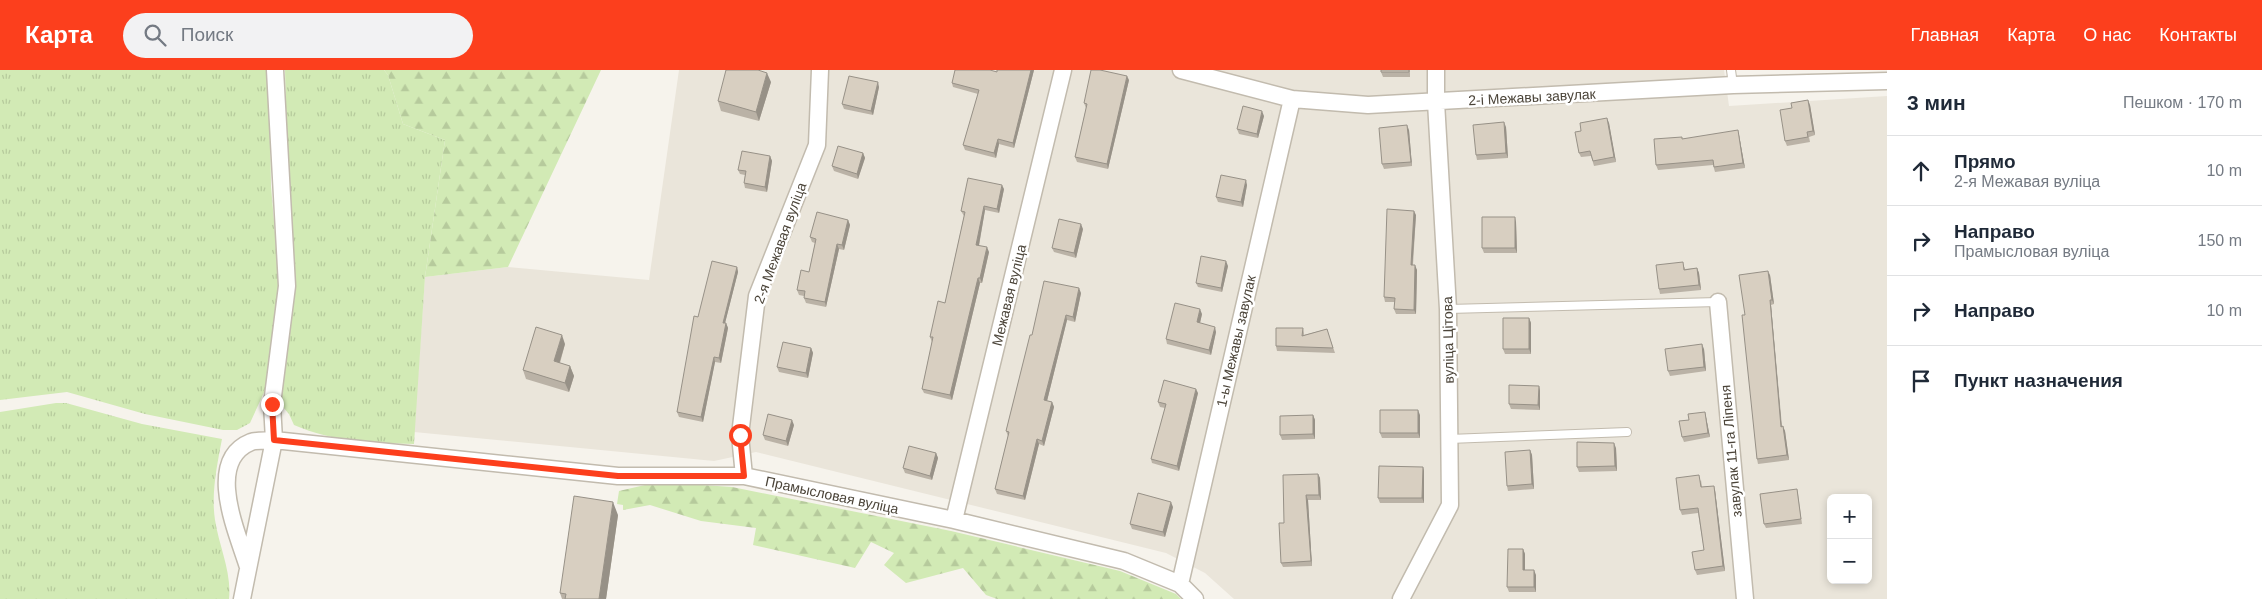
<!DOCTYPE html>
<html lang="ru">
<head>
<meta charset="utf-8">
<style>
  body { margin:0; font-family:Arial,sans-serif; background:#f2f2f3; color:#1f2937 }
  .controls { position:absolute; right:15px; bottom:15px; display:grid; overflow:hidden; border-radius:8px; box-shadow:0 2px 8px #0003 }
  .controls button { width:45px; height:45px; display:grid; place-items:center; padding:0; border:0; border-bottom:1px solid #e0e1e3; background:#fff; color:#1f2937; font:25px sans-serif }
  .stop { position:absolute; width:15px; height:15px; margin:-11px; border:4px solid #fc3f1d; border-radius:50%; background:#fff }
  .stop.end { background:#fc3f1d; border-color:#fff; box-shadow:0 1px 5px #0008 }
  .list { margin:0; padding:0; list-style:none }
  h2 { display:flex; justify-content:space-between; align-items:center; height:65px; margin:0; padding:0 20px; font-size:21px }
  h2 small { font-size:16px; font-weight:400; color:#747a83 }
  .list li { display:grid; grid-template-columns:32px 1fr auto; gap:15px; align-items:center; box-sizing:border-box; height:70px; padding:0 20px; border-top:1px solid #e0e1e3 }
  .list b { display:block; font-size:19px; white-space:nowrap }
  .list p { margin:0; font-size:16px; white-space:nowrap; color:#747a83 }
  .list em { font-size:16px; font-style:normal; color:#747a83 }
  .icon { flex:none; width:28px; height:28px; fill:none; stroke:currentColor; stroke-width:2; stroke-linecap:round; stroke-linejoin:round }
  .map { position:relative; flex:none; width:1887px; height:529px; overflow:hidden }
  header { display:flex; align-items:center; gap:30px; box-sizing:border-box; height:70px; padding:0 25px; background:#fc3f1d; color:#fff }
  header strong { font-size:24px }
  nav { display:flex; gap:28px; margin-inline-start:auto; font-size:18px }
  .search { width:350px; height:45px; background:#f2f2f3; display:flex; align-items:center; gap:12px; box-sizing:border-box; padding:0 18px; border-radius:28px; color:#747a83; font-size:19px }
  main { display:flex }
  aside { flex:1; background:#fff }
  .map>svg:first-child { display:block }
</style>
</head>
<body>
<header>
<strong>Карта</strong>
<div class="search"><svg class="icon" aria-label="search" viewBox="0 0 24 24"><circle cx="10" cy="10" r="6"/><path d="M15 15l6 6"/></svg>Поиск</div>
<nav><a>Главная</a><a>Карта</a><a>О нас</a><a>Контакты</a></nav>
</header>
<main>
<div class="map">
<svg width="1887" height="529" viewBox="0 0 1887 529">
  <defs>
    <pattern id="grass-tufts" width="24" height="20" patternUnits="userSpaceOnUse" patternTransform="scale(1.25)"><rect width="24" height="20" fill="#d2eab5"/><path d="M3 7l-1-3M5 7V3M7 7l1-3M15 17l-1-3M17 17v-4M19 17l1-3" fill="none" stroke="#b6ca9c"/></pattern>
    <pattern id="forest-firs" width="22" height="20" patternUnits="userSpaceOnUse" patternTransform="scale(1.25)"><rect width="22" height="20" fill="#d2eab5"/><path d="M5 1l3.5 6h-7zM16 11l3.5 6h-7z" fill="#b6ca9c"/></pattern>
  </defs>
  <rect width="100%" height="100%" fill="#f6f3ec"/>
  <path fill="#eae5da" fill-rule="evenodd" d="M 679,0 L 1724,0 L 1729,36 L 1887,26 L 1887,529 L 1234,529 L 1205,503 L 1166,483 L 756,382 L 714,391 L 414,362 L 425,207 L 508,197 L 649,210 ZM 1831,428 L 1868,428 L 1868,510 L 1831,510 Z"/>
  <path fill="url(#grass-tufts)" d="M 0,0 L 269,0 L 271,116 L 279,210 L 266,318 L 250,353 L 237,360 L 223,360 L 145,344 L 67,322 L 0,330 Z
    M 285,0 L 384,0 L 388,5 L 403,54 L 445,70 L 425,207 L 414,374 C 371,373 334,372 294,355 L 289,344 L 282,336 L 281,312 L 295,220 L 288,115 Z
    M 56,333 L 66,333 L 142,354 L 222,369 C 217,395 211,424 215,450 C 219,476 232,503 229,529 L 0,529 L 0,342 Z"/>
  <path fill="url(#forest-firs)" d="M 384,0 L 601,0 L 508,197 L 425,207 L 445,70 L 403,54 L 388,5 Z
    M 658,412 L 732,417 L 951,461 L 1120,501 L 1176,524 L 1181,529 L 997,529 L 986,525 L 963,498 L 906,513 L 884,495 L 894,483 L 871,472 L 855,498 L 753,475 L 756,458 L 701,451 L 650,435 L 623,440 L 623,435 L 617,434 L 619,421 Z"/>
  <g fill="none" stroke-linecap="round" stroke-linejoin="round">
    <defs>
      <path id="lane" d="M 1731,0 L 1733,15
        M 1448,239 L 1718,232
        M 1449,369 L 1627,362"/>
      <path id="street" d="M 1181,0 L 1292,29 L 1368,35 L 1733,15 L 1887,11
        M 1718,232 L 1745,529
        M 744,406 L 740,365 L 757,226 L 817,75 L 820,0
        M 954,450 L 1063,0
        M 248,497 C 238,464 204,391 251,372 C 257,370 267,371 274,370 L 618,406 L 744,406 L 954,450 L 1124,491 L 1180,514 L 1195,529
        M 1180,514 L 1292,29
        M 242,529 L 274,370 L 272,334 L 287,216 L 275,0
        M 1401,529 L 1450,435 L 1448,239 L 1436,32 L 1436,0"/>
    </defs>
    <use href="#lane" stroke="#c2bbae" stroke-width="10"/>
    <use href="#street" stroke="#c2bbae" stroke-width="19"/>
    <use href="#lane" stroke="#fff" stroke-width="8"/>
    <use href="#street" stroke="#fff" stroke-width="16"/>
  </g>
  <path fill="#bab2a6" d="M 997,0 L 1034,0 L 1014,78 L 999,74 L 996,88 L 965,80 L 963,75 L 978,24 L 953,17 L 952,13 L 997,2 Z
    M 1410,0 L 1410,7 L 1383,7 L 1381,2 Z
    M 1129,10 L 1108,99 L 1077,92 L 1075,87 L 1086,38 L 1084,33 Z
    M 771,12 L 759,51 L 721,41 L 718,31 Z
    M 879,17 L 873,45 L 844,39 L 842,34 Z
    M 1810,35 L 1815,65 L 1809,67 L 1810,72 L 1787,76 L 1785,71 Z
    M 1264,46 L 1258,68 L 1239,64 L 1237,59 Z
    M 1609,53 L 1616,92 L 1594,96 L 1591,86 L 1581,87 L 1579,83 Z
    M 1506,57 L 1508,88 L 1477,90 L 1476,85 Z
    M 1409,60 L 1412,96 L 1384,99 L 1382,94 Z
    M 1739,65 L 1745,98 L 1715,102 L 1713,95 L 1658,100 L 1656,95 L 1682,67 L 1682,69 Z
    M 863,83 L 865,88 L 858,109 L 834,101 L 832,96 Z
    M 770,86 L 772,91 L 767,122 L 745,118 L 744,113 L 745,105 L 740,104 L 738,100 Z
    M 1247,115 L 1243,137 L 1218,132 L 1216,127 Z
    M 1004,119 L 999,143 L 985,140 L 979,176 L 989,182 L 982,213 L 980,213 L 952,330 L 924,323 L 922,319 L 932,272 L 930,267 L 945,233 L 964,146 L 961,141 Z
    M 1416,145 L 1413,195 L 1417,200 L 1416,244 L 1396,244 L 1394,239 L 1395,232 L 1385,232 L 1384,227 Z
    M 848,150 L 850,155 L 844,180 L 839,179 L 826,237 L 806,233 L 804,228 L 804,226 L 799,225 L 797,220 L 809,202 L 815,173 L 812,172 L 810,167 Z
    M 1516,152 L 1517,183 L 1484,183 L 1482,178 Z
    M 1083,159 L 1076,188 L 1054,182 L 1052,178 Z
    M 1228,196 L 1222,222 L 1198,217 L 1196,213 Z
    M 737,197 L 738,202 L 725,253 L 726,253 L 728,258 L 721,293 L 715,292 L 703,352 L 679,347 L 677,342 L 698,247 Z
    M 1685,197 L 1685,199 L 1697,198 L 1699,203 L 1701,220 L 1660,224 L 1659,219 Z
    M 1770,205 L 1774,234 L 1771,235 L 1782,356 L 1785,361 L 1789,390 L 1758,394 L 1757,389 L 1745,245 Z
    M 1081,223 L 1075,252 L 1067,250 L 1047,331 L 1052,332 L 1054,337 L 1044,376 L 1039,374 L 1025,430 L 997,424 L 995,419 L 1008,366 L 1006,361 L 1032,265 Z
    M 1202,244 L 1200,253 L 1216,262 L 1211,285 L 1167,274 L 1166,269 Z
    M 1529,248 L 1531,253 L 1531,284 L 1505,284 L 1503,279 Z
    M 1303,258 L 1304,263 L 1304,265 L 1327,259 L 1335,283 L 1277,281 L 1276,276 Z
    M 565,274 L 560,293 L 570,296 L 574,306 L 569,322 L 526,309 L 523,300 Z
    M 811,278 L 813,283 L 808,308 L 779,302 L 777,297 Z
    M 1704,279 L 1706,301 L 1670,306 L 1668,301 Z
    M 1539,316 L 1540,321 L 1540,340 L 1511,339 L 1509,334 Z
    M 1198,323 L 1179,401 L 1152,393 L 1151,389 L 1165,338 L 1160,337 L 1158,332 Z
    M 1705,342 L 1710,367 L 1684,372 L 1682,367 L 1689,350 Z
    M 1313,345 L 1315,350 L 1315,369 L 1282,370 L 1280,365 Z
    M 1420,345 L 1420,368 L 1382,368 L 1380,363 Z
    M 794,355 L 788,376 L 765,370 L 763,365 Z
    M 1616,378 L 1617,401 L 1579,402 L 1577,397 Z
    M 1530,380 L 1532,385 L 1534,419 L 1508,421 L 1507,416 Z
    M 936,383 L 938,388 L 932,410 L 905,403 L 903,398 Z
    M 1423,397 L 1424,401 L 1424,433 L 1380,433 L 1378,428 Z
    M 1318,404 L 1320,408 L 1321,430 L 1308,430 L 1312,496 L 1283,497 L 1281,493 L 1284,453 Z
    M 1701,410 L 1702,417 L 1715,420 L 1725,501 L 1697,505 L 1695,500 L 1704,480 L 1698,443 L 1682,445 L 1680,440 Z
    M 1797,419 L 1798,424 L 1802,454 L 1766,458 L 1764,454 Z
    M 1173,437 L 1165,467 L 1132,459 L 1130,454 Z
    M 618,445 L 606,529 L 562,529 L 560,523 Z
    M 1523,479 L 1525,484 L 1525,500 L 1536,505 L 1536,522 L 1509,522 L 1507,517 Z"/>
  <path fill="#979187" d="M 1031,0 L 1034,0 L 1014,78 L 1013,73 Z
    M 767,3 L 771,12 L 759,51 L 756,42 Z
    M 1127,6 L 1129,10 L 1108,99 L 1107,94 Z
    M 878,12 L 879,17 L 873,45 L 871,41 Z
    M 1808,30 L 1810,35 L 1815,65 L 1813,61 Z
    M 1262,41 L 1264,46 L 1258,68 L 1257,64 Z
    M 1607,48 L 1609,53 L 1616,92 L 1614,87 Z
    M 1504,52 L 1506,57 L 1508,88 L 1506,83 Z
    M 1407,55 L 1409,60 L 1412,96 L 1411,92 Z
    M 1738,60 L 1739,65 L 1745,98 L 1743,93 Z
    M 998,69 L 999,74 L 996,88 L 994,83 Z
    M 863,83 L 865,88 L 858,109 L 857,104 Z
    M 770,86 L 772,91 L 767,122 L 765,117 Z
    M 1246,110 L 1247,115 L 1243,137 L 1241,132 Z
    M 1002,115 L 1004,119 L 999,143 L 997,139 Z
    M 984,136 L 985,140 L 978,180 L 976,175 Z
    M 1414,141 L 1416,145 L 1412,200 L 1411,195 Z
    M 1515,147 L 1516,152 L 1517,183 L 1515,178 Z
    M 848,150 L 850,155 L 844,180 L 842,175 Z
    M 1081,154 L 1083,159 L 1076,188 L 1074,183 Z
    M 837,174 L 839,179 L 826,237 L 825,232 Z
    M 987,177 L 989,182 L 982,213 L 980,208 Z
    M 1226,191 L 1228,196 L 1222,222 L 1221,218 Z
    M 1415,195 L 1417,200 L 1416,244 L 1414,240 Z
    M 737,197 L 738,202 L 724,257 L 723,253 Z
    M 1697,198 L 1699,203 L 1701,220 L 1699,215 Z
    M 1768,201 L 1770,205 L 1774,234 L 1772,230 Z
    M 978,208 L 980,213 L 952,330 L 950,325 Z
    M 1079,218 L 1081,223 L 1075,252 L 1073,247 Z
    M 1770,230 L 1771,235 L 1782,361 L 1781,357 Z
    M 1200,239 L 1202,244 L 1199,257 L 1197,252 Z
    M 1066,245 L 1067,250 L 1046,335 L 1044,330 Z
    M 1529,248 L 1531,253 L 1531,284 L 1529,279 Z
    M 726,253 L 728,258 L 721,293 L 719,288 Z
    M 1215,257 L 1216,262 L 1211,285 L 1209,280 Z
    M 562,265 L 565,274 L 557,301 L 554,291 Z
    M 1702,274 L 1704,279 L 1706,301 L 1704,297 Z
    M 811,278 L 813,283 L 808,308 L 806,303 Z
    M 714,287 L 715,292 L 703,352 L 701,347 Z
    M 570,296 L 574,306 L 569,322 L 565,313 Z
    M 1539,316 L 1540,321 L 1540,340 L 1538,335 Z
    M 1196,319 L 1198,323 L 1179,401 L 1177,396 Z
    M 1052,332 L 1054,337 L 1044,376 L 1042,371 Z
    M 1418,340 L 1420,345 L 1420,368 L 1418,363 Z
    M 1705,342 L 1710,367 L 1708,363 Z
    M 1313,345 L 1315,350 L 1315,369 L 1313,364 Z
    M 792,350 L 794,355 L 788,376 L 786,371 Z
    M 1783,356 L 1785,361 L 1789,390 L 1787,385 Z
    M 1037,369 L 1039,374 L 1025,430 L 1023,426 Z
    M 1614,373 L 1616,378 L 1617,401 L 1615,396 Z
    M 1530,380 L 1532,385 L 1534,419 L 1532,414 Z
    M 936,383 L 938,388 L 932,410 L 930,406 Z
    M 1423,397 L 1424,401 L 1424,433 L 1422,428 Z
    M 1318,404 L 1320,408 L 1321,430 L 1319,425 Z
    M 1714,416 L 1715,420 L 1725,501 L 1723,496 Z
    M 1306,425 L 1308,430 L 1312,496 L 1311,491 Z
    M 613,432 L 618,445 L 606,529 L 599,529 Z
    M 1171,432 L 1173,437 L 1165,467 L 1163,462 Z
    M 1523,479 L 1525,484 L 1525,504 L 1523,500 Z
    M 1534,500 L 1536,505 L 1536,522 L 1534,517 Z"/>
  <path fill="#d8cfc1" stroke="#979187" d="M 726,0 L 758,0 L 767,3 L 756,42 L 718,31 Z
    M 955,0 L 990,0 L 997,2 L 997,0 L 1031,0 L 1013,73 L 998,69 L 994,83 L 963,75 L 979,20 L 952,13 Z
    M 1091,0 L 1100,0 L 1127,6 L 1107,94 L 1075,87 L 1087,34 L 1084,33 Z
    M 1381,0 L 1409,0 L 1409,2 L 1381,2 Z
    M 849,6 L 878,12 L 871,41 L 842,34 Z
    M 1808,30 L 1813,61 L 1807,62 L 1808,67 L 1785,71 L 1780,40 L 1792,38 L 1791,33 Z
    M 1243,36 L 1262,41 L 1257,64 L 1237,59 Z
    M 1607,48 L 1614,87 L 1593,91 L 1590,81 L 1579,83 L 1575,62 L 1581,61 L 1580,53 Z
    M 1504,52 L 1506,83 L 1476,85 L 1473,55 Z
    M 1407,55 L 1411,92 L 1382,94 L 1379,58 Z
    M 1738,60 L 1743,93 L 1714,97 L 1713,90 L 1656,95 L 1654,69 L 1682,67 L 1682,69 Z
    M 838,76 L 863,83 L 857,104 L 832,96 Z
    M 742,81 L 770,86 L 765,117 L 744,113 L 746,101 L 738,100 Z
    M 1221,105 L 1246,110 L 1241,132 L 1216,127 Z
    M 968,108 L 1002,115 L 997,139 L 984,136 L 976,175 L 987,177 L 980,208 L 978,208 L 950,325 L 922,319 L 933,267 L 930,267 L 938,231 L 945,233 L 965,142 L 961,141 Z
    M 1387,139 L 1414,141 L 1411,195 L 1415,195 L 1414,240 L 1394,239 L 1395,228 L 1384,227 Z
    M 817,142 L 848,150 L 842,175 L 837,174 L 825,232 L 804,228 L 805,221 L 797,220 L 801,200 L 809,202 L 816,169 L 810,167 Z
    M 1482,147 L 1515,147 L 1515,178 L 1482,178 Z
    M 1059,149 L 1081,154 L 1074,183 L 1052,178 Z
    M 1201,186 L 1226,191 L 1221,218 L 1196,213 Z
    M 712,191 L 737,197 L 723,253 L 726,253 L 719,288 L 714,287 L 701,347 L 677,342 L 694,246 L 698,247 Z
    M 1683,192 L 1684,200 L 1697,198 L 1699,215 L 1659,219 L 1656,195 Z
    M 1768,201 L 1772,230 L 1770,230 L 1781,357 L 1783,356 L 1787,385 L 1757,389 L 1742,245 L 1745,245 L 1739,205 Z
    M 1044,211 L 1079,218 L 1073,247 L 1066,245 L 1044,330 L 1052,332 L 1042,371 L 1037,369 L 1023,426 L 995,419 L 1009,362 L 1006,361 L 1030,265 L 1032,265 Z
    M 1175,233 L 1200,239 L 1197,252 L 1215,257 L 1209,280 L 1166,269 Z
    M 1503,248 L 1529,248 L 1529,279 L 1503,279 Z
    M 536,257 L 562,265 L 554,291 L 570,296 L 565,313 L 523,300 Z
    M 1276,258 L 1303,258 L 1302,266 L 1327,259 L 1333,278 L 1276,276 Z
    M 783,272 L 811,278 L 806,303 L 777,297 Z
    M 1702,274 L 1704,297 L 1668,301 L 1665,279 Z
    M 1164,310 L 1196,319 L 1177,396 L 1151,389 L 1166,334 L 1158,332 Z
    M 1509,315 L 1539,316 L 1538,335 L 1509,334 Z
    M 1380,340 L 1418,340 L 1418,363 L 1380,363 Z
    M 1705,342 L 1708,363 L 1682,367 L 1679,351 L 1689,350 L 1688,344 Z
    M 768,344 L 792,350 L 786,371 L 763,365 Z
    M 1313,345 L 1313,364 L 1280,365 L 1280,346 Z
    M 1577,372 L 1614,373 L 1615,396 L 1577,397 Z
    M 909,376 L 936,383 L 930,406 L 903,398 Z
    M 1530,380 L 1532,414 L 1507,416 L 1505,382 Z
    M 1379,396 L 1423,397 L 1422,428 L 1378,428 Z
    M 1318,404 L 1319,425 L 1306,425 L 1311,491 L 1281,493 L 1279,453 L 1284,453 L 1283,405 Z
    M 1699,405 L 1701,417 L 1714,416 L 1723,496 L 1695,500 L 1692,482 L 1704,480 L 1698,438 L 1680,440 L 1676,408 Z
    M 1797,419 L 1801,449 L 1764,454 L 1760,424 Z
    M 1138,423 L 1171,432 L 1163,462 L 1130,454 Z
    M 574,426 L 613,432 L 599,529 L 565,529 L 566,524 L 560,523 Z
    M 1508,479 L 1523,479 L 1523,500 L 1534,500 L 1534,517 L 1507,517 Z"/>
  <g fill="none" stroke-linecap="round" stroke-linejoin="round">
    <path stroke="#fc3f1d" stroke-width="6" d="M 272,334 L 274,370 L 618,406 L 744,406 L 740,365"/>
  </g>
  <g text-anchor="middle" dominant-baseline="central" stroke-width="5" stroke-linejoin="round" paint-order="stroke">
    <g font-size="14" fill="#4b4439" stroke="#fff">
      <text transform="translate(1532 27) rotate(-3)">2-і Межавы завулак</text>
      <text transform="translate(780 173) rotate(-70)">2-я Межавая вуліца</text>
      <text transform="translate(1009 225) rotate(-76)">Межавая вуліца</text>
      <text transform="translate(1448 270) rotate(-91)">вуліца Цітова</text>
      <text transform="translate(1236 271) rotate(-77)">1-ы Межавы завулак</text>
      <text transform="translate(1731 381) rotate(-95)">завулак 11-га Ліпеня</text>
      <text transform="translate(832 425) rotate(12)">Прамысловая вуліца</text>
    </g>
  </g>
</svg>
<div class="controls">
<button>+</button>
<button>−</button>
</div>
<div class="stop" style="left:740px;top:365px"></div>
<div class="stop end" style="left:272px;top:334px"></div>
</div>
<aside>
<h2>3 мин<small>Пешком · 170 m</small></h2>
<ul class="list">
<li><svg class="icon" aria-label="ahead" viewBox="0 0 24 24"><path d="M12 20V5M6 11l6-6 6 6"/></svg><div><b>Прямо</b><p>2-я Межавая вуліца</p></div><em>10 m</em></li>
<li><svg class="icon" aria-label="right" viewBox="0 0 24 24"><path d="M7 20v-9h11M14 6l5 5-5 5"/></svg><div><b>Направо</b><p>Прамысловая вуліца</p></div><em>150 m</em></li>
<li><svg class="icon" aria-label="right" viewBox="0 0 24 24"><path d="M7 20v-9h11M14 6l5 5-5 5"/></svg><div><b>Направо</b></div><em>10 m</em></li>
<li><svg class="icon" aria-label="arrive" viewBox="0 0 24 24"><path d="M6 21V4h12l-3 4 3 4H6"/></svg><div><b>Пункт назначения</b></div></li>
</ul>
</aside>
</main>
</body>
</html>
